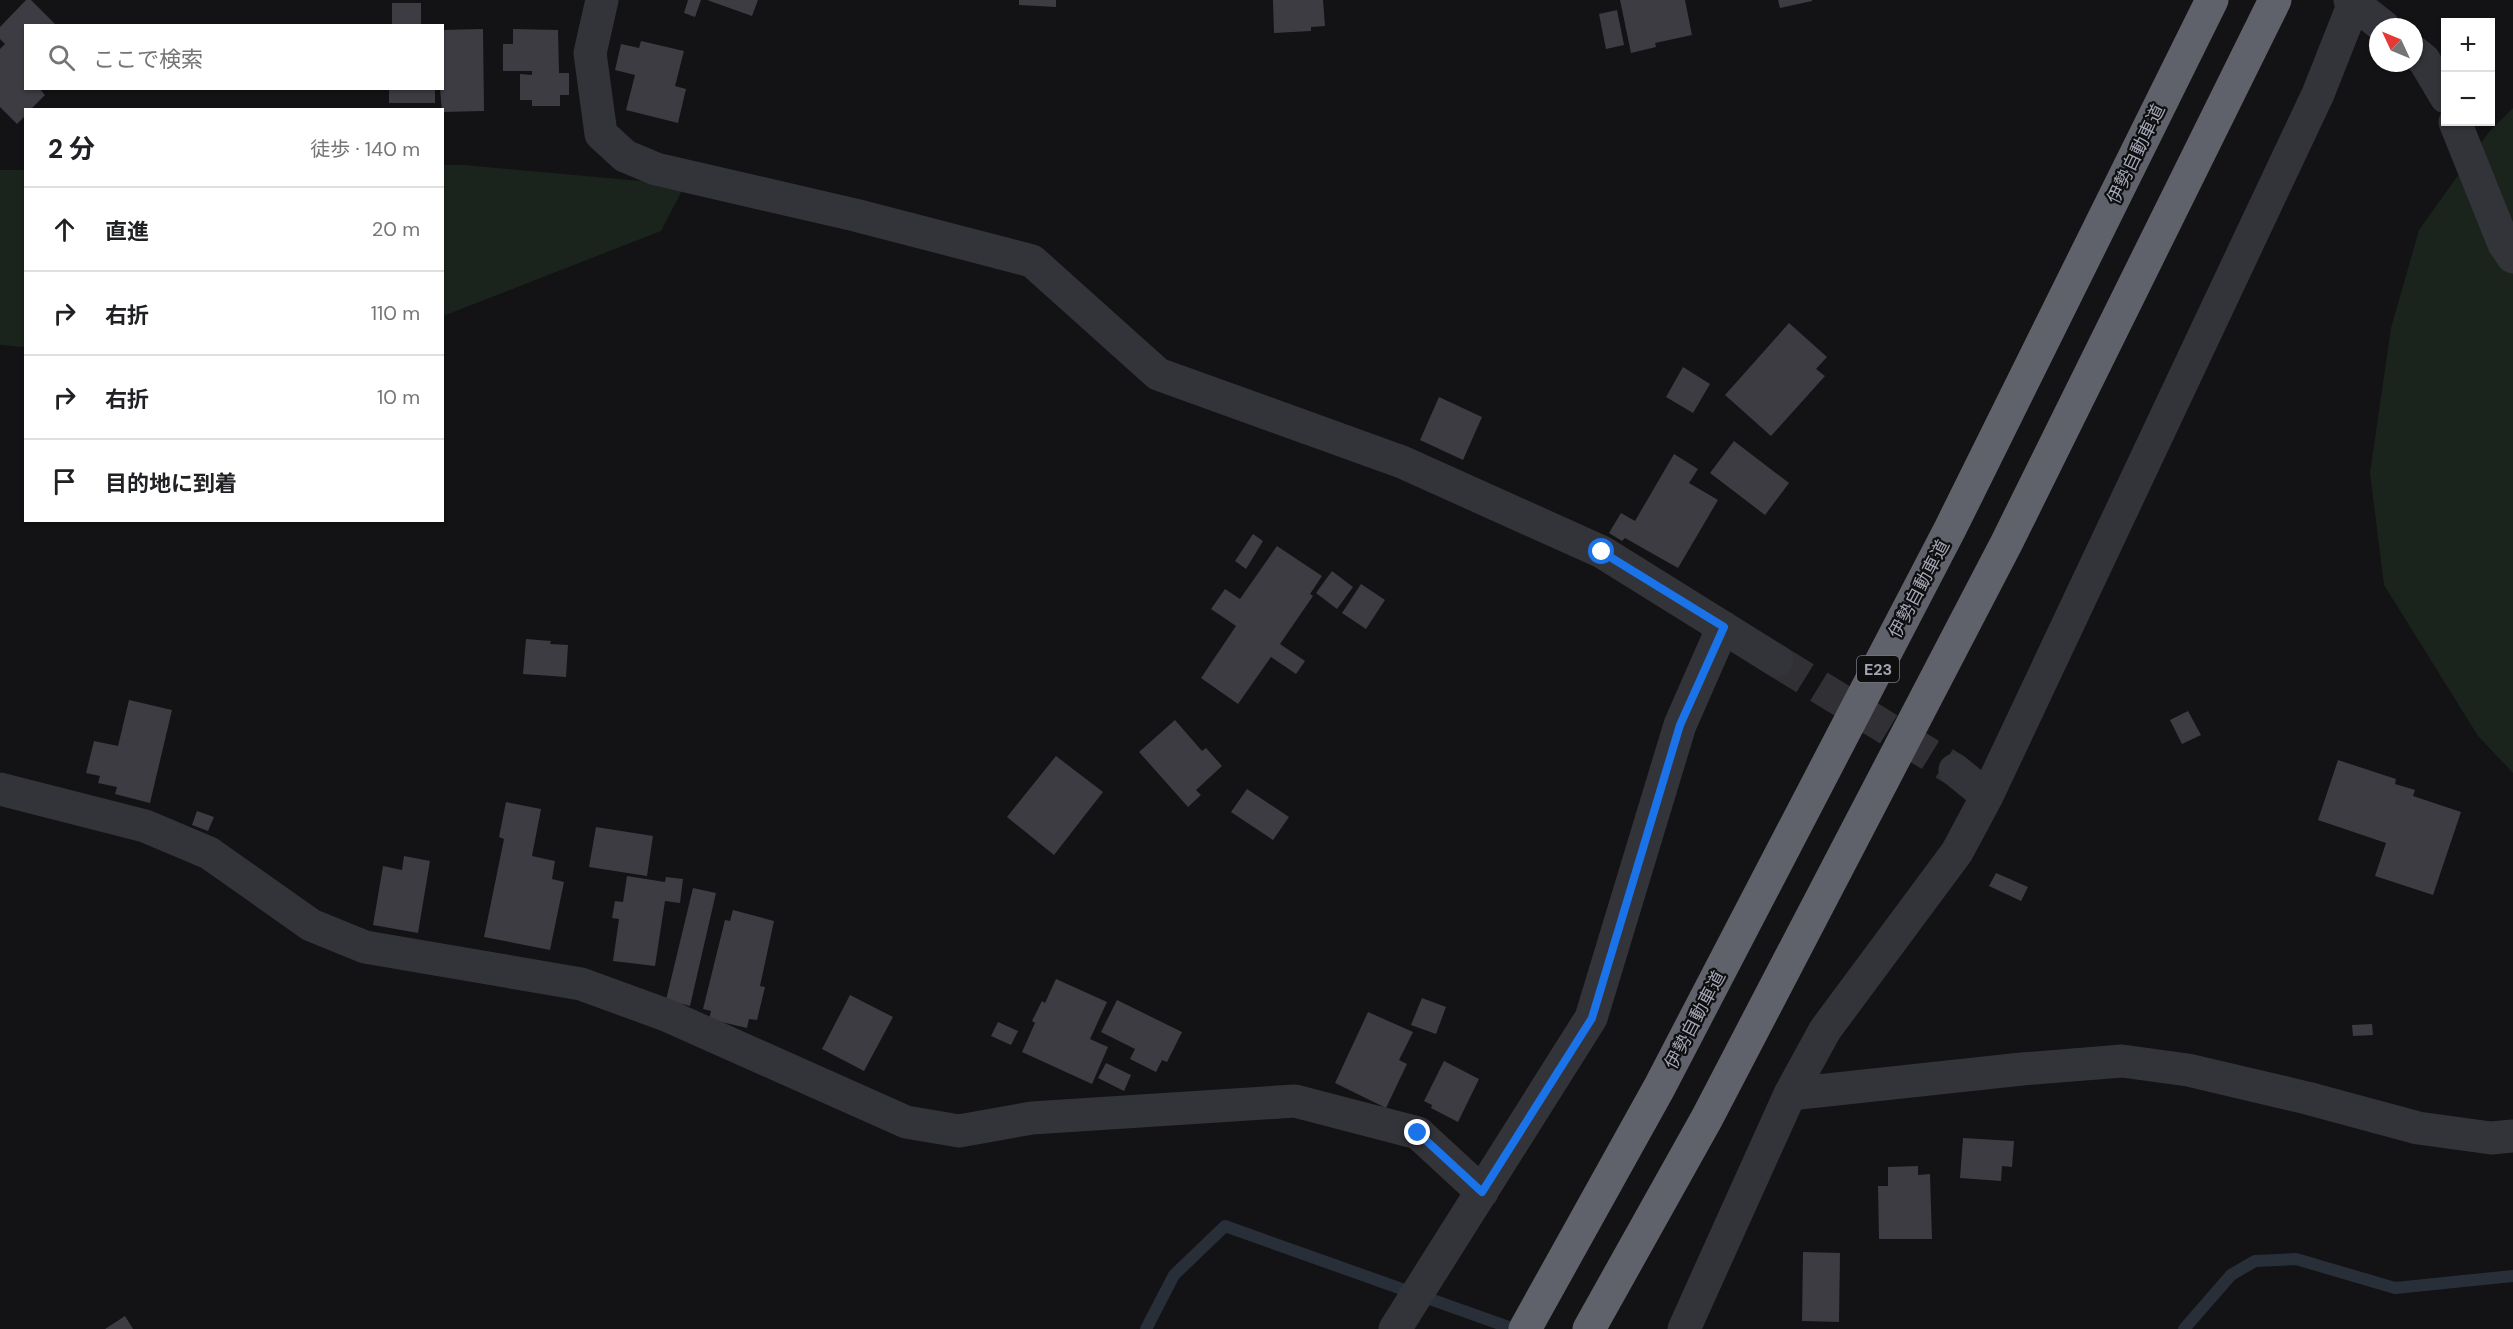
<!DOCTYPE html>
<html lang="ja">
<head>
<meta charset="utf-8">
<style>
  body { margin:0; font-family:"DM Sans","Noto Sans JP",sans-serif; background:#f6f6f6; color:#202124 }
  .controls { position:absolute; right:18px; top:18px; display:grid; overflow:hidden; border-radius:0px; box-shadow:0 2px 4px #0004 }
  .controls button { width:54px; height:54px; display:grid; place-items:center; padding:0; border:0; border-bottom:2px solid #e0e0e0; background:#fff; color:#202124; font:30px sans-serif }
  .compass { position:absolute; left:2369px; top:18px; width:54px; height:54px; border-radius:50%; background:#fff; box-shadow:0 2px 4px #0004; rotate:314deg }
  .stop { position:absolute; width:18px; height:18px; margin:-14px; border:4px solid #1a73e8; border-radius:50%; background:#fff }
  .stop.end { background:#1a73e8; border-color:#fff; box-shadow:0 2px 6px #0008 }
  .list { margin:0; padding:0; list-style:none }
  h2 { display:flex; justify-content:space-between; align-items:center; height:78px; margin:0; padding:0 24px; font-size:26px }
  h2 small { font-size:20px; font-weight:400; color:#757577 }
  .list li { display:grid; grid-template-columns:39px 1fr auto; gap:18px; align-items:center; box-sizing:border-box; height:84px; padding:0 24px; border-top:2px solid #e0e0e0 }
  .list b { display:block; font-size:22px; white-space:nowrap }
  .list em { font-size:20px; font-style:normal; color:#757577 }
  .icon { flex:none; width:33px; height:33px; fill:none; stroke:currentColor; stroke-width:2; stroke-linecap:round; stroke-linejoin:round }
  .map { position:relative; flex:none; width:2513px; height:1329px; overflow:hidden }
  .search { position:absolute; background:#fff; box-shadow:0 2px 4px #0004; left:24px; top:24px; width:420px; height:66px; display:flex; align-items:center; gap:15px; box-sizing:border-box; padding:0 21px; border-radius:0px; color:#757577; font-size:22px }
  .panel { position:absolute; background:#fff; box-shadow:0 2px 4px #0004; left:24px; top:108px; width:420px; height:414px; border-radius:0px }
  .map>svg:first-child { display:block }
</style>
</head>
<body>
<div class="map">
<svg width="2513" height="1329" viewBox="0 0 2513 1329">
  <rect width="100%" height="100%" fill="#131315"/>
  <path fill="#1a231c" d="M 2513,108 L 2513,773 L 2478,736 L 2384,585 L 2370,473 L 2391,328 L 2419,230 L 2489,132 Z
    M 443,165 L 464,165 L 685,185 L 661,231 L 443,316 Z
    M 0,170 L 25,170 L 25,347 L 0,345 Z"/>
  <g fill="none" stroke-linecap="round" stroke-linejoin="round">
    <path stroke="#282f39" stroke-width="12" d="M 1146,1329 L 1174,1275 L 1225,1226 L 1514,1329
      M 2184,1329 L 2231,1275 L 2255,1261 L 2296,1259 L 2395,1288 L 2513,1276"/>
  </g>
  <path fill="#3c3c42" d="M 26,0 L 31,0 L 57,26 L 26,26 L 26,88 L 39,88 L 45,95 L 30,110 L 26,110 L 26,115 L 17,124 L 0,107 L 0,49 L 5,44 L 0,39 L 0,27 Z
    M 688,0 L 701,0 L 695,17 L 684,13 Z
    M 707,0 L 758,0 L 752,16 Z
    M 1019,0 L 1056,0 L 1056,7 L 1019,5 Z
    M 1273,0 L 1323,0 L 1325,26 L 1311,27 L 1311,31 L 1274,33 Z
    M 1620,0 L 1685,0 L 1692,35 L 1655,43 L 1656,47 L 1631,53 Z
    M 1778,0 L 1812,0 L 1812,1 L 1780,8 Z
    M 392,3 L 421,3 L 421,26 L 392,26 Z
    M 1617,10 L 1624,45 L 1606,49 L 1599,14 Z
    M 483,29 L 484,111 L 442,112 L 440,88 L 442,88 L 442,30 Z
    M 513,29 L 558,30 L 559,73 L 569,73 L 569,95 L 560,95 L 560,106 L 532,106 L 532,100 L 520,100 L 520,74 L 532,75 L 532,71 L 503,71 L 503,44 L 513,44 Z
    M 641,41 L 684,51 L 675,86 L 686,89 L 678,123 L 626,110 L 635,75 L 615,70 L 621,44 L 639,48 Z
    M 389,88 L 435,88 L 435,103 L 389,103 Z
    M 1789,323 L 1827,357 L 1816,369 L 1825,376 L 1771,436 L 1725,395 Z
    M 1683,367 L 1710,384 L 1693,413 L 1666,397 Z
    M 1439,397 L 1482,417 L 1463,460 L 1420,440 Z
    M 1734,441 L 1789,483 L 1765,515 L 1710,473 Z
    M 1674,454 L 1698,469 L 1689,483 L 1718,500 L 1678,568 L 1625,538 L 1622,541 L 1609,533 L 1621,513 L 1635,521 Z
    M 1253,534 L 1263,541 L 1246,569 L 1235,561 Z
    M 1277,546 L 1322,576 L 1310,594 L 1313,596 L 1280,644 L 1305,661 L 1296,674 L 1271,657 L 1238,704 L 1201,678 L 1236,626 L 1211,609 L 1225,589 L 1240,599 Z
    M 1332,571 L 1353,587 L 1337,609 L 1316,593 Z
    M 1361,584 L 1385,600 L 1366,629 L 1342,613 Z
    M 526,639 L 551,641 L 550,644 L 568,645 L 566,677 L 523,674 Z
    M 129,700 L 172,710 L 150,803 L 115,794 L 117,787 L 98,783 L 100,776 L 86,773 L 94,741 L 118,746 Z
    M 2188,711 L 2201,735 L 2182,744 L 2170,720 Z
    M 1175,720 L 1202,751 L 1206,748 L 1222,766 L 1196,790 L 1201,795 L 1188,807 L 1139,752 Z
    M 1056,756 L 1103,792 L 1054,855 L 1007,817 Z
    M 2338,760 L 2396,779 L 2395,784 L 2415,790 L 2413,796 L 2461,812 L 2433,895 L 2375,876 L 2386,843 L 2318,820 Z
    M 1247,789 L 1289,817 L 1273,840 L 1231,812 Z
    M 506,802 L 541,809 L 532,856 L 555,861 L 552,879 L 564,882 L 550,950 L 484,937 L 504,839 L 499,837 Z
    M 197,811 L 214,817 L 208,831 L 192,825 Z
    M 596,827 L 653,836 L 647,876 L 589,867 Z
    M 404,856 L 430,861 L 418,933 L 373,925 L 383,866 L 402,870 Z
    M 1996,873 L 2028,887 L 2021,901 L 1989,886 Z
    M 627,876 L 665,882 L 666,877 L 683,879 L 680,903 L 665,901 L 655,966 L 613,961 L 619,919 L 612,918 L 615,901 L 623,902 Z
    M 693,888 L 716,893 L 690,1006 L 666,1000 Z
    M 733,910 L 774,921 L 760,986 L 765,987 L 757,1020 L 749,1019 L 747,1028 L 709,1019 L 711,1011 L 703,1009 L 725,920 L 730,921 Z
    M 1056,979 L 1107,1002 L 1090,1039 L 1108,1047 L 1092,1084 L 1022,1052 L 1035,1023 L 1032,1021 L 1042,1001 L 1045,1003 Z
    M 850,995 L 893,1017 L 864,1071 L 822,1049 Z
    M 1422,998 L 1446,1007 L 1436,1034 L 1411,1025 Z
    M 1117,1000 L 1182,1032 L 1167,1062 L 1162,1060 L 1156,1072 L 1130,1059 L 1135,1049 L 1101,1032 Z
    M 1368,1012 L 1413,1032 L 1399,1060 L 1407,1064 L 1386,1108 L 1335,1083 Z
    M 998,1022 L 1018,1031 L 1011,1045 L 991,1036 Z
    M 2372,1024 L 2373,1035 L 2353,1036 L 2352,1025 Z
    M 1444,1061 L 1479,1079 L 1458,1122 L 1431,1108 L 1432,1105 L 1424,1101 Z
    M 1106,1063 L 1131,1075 L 1124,1091 L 1098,1078 Z
    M 1963,1138 L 2014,1141 L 2012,1167 L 2002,1166 L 2001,1181 L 1960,1178 Z
    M 1918,1166 L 1918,1175 L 1930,1174 L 1932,1239 L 1879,1239 L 1878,1186 L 1888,1186 L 1888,1167 Z
    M 1803,1252 L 1840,1253 L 1839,1322 L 1802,1321 Z
    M 125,1316 L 133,1329 L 105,1329 Z"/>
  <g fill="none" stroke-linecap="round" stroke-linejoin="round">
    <path stroke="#303035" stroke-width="33" stroke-dasharray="33 16" stroke-linecap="butt" d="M 1777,661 L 1955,770"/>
    <path stroke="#33343a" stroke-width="33" d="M 602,0 L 590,53 L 601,134 L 625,156 L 656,169 L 855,215 L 1032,261 L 1158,374 L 1402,462 L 1602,552 L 1777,661
      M 2350,0 L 2384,27
      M 2414,52 L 2424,60 L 2446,97
      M 2455,122 L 2504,244 L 2513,257
      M 1955,770 L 1987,796
      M 0,789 L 145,826 L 209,853 L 311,925 L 365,947 L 581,984 L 666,1015 L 906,1122 L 959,1131 L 1032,1118 L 1295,1101 L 1418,1133 L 1482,1192
      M 1790,1094 L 2022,1069 L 2122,1061 L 2188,1070 L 2307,1098 L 2418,1128 L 2491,1138 L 2513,1136
      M 1395,1329 L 1591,1018 L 1680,725 L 1723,627
      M 1684,1329 L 1790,1094 L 1825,1030 L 1957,852 L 1987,796 L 2318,94 L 2354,3"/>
    <path stroke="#5f616b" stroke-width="33" d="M 1525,1329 L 1659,1088 L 1950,529 L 2212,0
      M 1589,1329 L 1707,1118 L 2007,542 L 2275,0"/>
  </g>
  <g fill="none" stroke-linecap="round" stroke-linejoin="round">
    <path stroke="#1a73e8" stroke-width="8" d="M 1418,1133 L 1482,1192 L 1592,1018 L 1680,725 L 1724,627 L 1602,552"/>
  </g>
  <g text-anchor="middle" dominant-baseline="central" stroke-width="4.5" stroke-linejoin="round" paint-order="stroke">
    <rect fill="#0e0e0f" stroke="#767884" stroke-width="1.5" x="1857" y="656" width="42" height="26" rx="4.5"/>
    <g font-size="16" font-weight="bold" fill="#a3a6b6">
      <text x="1878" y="669">E23</text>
    </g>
    <g font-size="18" fill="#a3a6b6" stroke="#0e0e0f">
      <text transform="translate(2136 154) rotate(-64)">伊勢自動車道</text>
      <text transform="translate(1919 589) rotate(-62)">伊勢自動車道</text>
      <text transform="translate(1695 1020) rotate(-62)">伊勢自動車道</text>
    </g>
  </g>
</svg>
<div class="controls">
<button>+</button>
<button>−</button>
</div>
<svg class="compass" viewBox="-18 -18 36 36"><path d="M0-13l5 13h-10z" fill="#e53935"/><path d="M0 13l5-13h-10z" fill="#757577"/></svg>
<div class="stop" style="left:1602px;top:552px"></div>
<div class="stop end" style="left:1418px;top:1133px"></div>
<div class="search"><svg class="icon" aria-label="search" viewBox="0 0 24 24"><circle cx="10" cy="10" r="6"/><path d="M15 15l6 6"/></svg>ここで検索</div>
<section class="panel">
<h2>2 分<small>徒歩 · 140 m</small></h2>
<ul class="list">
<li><svg class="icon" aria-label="ahead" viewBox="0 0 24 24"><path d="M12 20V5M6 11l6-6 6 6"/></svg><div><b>直進</b></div><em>20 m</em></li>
<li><svg class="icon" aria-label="right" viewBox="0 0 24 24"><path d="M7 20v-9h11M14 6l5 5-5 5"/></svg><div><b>右折</b></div><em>110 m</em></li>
<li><svg class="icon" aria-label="right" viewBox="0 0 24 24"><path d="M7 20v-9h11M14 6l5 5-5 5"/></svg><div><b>右折</b></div><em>10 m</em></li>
<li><svg class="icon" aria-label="arrive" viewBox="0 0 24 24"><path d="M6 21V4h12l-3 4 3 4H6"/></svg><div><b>目的地に到着</b></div></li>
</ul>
</section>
</div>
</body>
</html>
